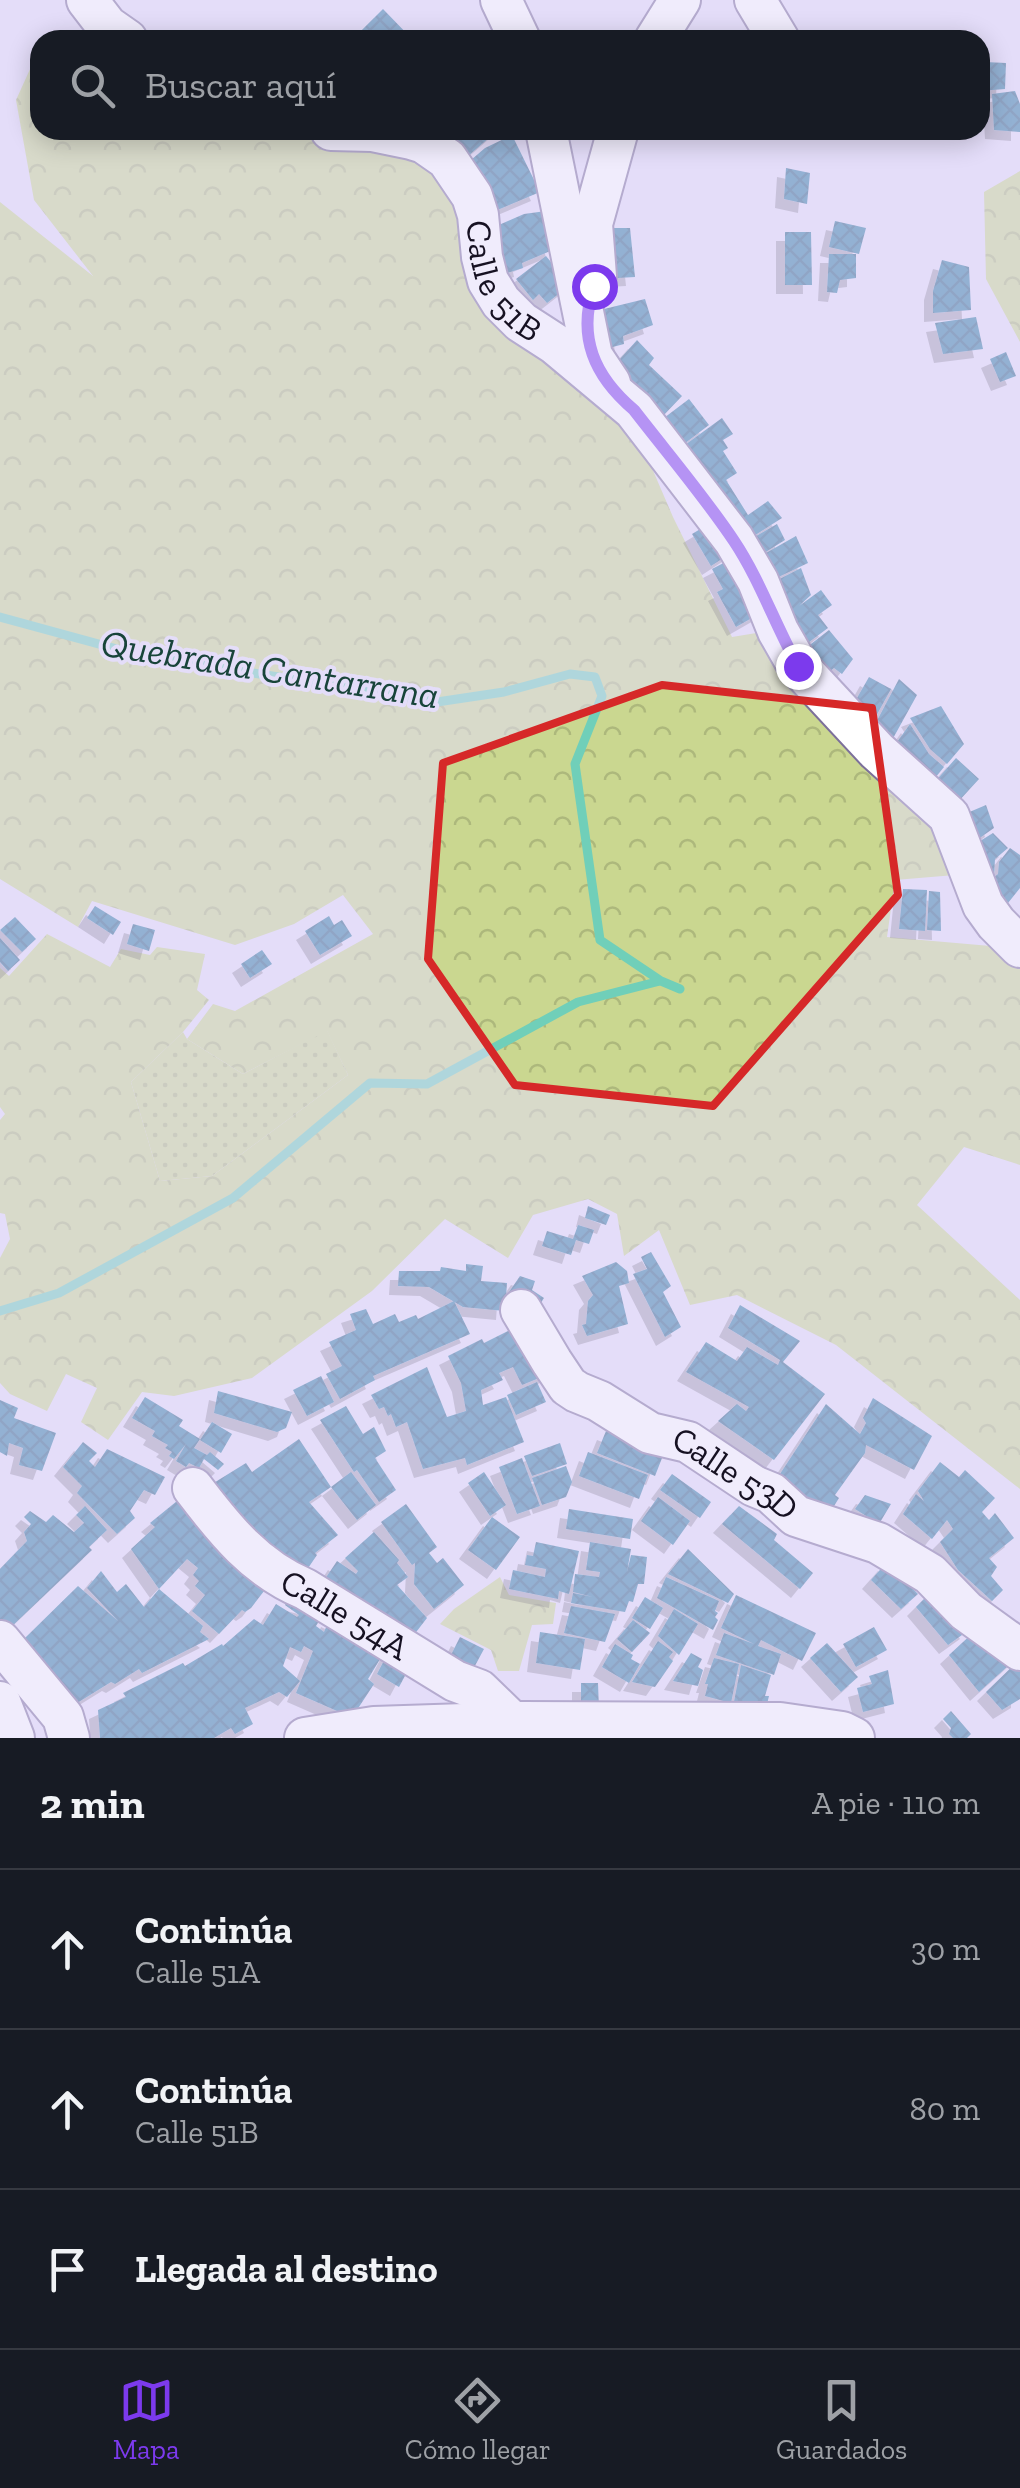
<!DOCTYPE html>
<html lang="es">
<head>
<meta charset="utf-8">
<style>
  body { margin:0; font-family:"Zilla Slab",serif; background:#20242c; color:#f1f3f6 }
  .stop { position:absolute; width:30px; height:30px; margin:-22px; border:8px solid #7c3aed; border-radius:50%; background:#fff }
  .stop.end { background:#7c3aed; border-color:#fff; box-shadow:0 2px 10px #0008 }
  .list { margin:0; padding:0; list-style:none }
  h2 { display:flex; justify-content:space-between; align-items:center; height:130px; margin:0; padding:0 40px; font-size:42px }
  h2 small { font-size:32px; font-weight:400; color:#9ea1a6 }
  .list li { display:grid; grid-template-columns:65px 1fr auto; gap:30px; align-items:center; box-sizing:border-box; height:160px; padding:0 40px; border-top:2px solid #363941 }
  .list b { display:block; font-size:38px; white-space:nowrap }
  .list p { margin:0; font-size:32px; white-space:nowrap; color:#9ea1a6 }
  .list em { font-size:32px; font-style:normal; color:#9ea1a6 }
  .icon { flex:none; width:55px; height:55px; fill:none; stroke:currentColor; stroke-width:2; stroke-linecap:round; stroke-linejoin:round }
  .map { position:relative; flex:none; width:1020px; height:1738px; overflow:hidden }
  .search { position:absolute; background:#171b24; box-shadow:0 5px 25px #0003; left:30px; right:30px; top:30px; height:110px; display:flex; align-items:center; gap:25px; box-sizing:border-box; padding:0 35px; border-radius:30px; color:#9ea1a6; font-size:38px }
  .sheet { height:610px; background:#171b24 }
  nav { display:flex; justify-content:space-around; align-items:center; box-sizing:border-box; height:140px; border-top:2px solid #363941; background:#171b24; font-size:28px; color:#9ea1a6 }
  nav a { display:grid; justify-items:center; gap:5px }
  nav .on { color:#7c3aed }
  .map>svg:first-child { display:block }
</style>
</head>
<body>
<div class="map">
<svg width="1020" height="1738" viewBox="0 0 1020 1738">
  <defs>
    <pattern id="grass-dots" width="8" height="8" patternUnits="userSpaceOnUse" patternTransform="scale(2.5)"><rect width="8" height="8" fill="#cad790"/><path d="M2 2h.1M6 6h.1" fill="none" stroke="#adb87c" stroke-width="1.8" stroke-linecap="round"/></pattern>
    <pattern id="forest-crowns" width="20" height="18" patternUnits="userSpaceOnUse" patternTransform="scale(2.5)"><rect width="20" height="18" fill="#cad790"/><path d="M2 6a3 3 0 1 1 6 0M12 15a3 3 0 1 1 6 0" fill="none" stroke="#adb87c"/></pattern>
    <pattern id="building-cross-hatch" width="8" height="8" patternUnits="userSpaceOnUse" patternTransform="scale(2.5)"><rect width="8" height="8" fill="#327ba5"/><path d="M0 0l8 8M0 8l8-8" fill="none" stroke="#296386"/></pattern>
    <filter id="shadow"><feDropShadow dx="-9" dy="9" stdDeviation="0" flood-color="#0004"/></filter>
  </defs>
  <rect width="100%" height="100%" fill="#e4ddf9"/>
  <path fill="url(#grass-dots)" d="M 327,1030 L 348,1075 L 212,1176 L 160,1181 L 131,1082 L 183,1032 L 187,1039 L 243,1074 Z"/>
  <path fill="url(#forest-crowns)" d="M 40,55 L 40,130 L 274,130 L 416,156 L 443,176 L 464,218 L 461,260 L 475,290 L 582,383 L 642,445 L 673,517 L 732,637 L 768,631 L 936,820 L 955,875 L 895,880 L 887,937 L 1002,947 L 1020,960 L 1020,1165 L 964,1147 L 917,1205 L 1020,1300 L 1020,1489 L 836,1345 L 737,1295 L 690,1305 L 659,1230 L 624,1256 L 617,1214 L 588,1199 L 533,1215 L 508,1258 L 445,1219 L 372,1291 L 252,1378 L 174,1396 L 142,1392 L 108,1440 L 81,1422 L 97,1388 L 66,1374 L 47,1411 L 10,1394 L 0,1383 L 0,1258 L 10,1239 L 5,1214 L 0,1213 L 0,1120 L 5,1114 L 0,1107 L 0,968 L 9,976 L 47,934 L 110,967 L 121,949 L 150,955 L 157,947 L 205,954 L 197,990 L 209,1000 L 183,1032 L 131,1082 L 160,1181 L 212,1176 L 348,1075 L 327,1031 L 243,1074 L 187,1039 L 213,1004 L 235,1011 L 373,934 L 343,895 L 294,924 L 235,945 L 92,901 L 78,927 L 0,879 L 0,202 L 93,276 L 34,200 L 16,100 L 36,56 Z
    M 1020,171 L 1020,342 L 986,279 L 984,192 Z
    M 500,1577 L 509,1595 L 556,1603 L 553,1624 L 532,1625 L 519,1671 L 498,1671 L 491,1650 L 440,1624 L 454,1609 Z"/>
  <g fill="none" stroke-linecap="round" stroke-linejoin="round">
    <path stroke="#70cfb9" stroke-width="9" d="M 0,617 L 139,655 L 437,702 L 504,692 L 570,674 L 595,677 L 602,696 L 575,764 L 600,940 L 661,981 L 680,989
      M 0,1311 L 59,1293 L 233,1198 L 370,1083 L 427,1084 L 578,1002 L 660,981"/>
  </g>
  <path fill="url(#building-cross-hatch)" filter="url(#shadow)" d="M 383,9 L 413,40 L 362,40 L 357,35 Z
    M 985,62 L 1006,63 L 1005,89 L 980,91 Z
    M 1015,91 L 1020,104 L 1020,132 L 994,130 L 992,94 Z
    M 443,130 L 498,130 L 460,163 L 433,139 Z
    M 512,135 L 540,192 L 495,211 L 464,166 L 485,148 Z
    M 786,168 L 810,173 L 807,204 L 784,199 Z
    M 546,211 L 555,249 L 522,263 L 523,268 L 507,273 L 501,254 L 485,231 L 524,214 Z
    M 835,221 L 866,228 L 859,254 L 829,247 Z
    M 598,228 L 630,228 L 635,277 L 617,278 L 603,287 Z
    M 785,232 L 811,232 L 812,285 L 785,285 Z
    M 829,254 L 856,254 L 856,278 L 840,280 L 837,293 L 827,292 Z
    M 546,256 L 570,285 L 547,303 L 539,294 L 533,300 L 516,279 Z
    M 942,260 L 969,267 L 971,310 L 933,313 L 933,291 Z
    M 645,299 L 653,325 L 623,336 L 624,344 L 609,348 L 600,310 Z
    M 976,317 L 983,349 L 943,354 L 935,323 Z
    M 637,340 L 654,358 L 649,365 L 682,396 L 662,417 L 611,369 Z
    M 1006,352 L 1016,376 L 1000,382 L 990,359 Z
    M 689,399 L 709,425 L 676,450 L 656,424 Z
    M 722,418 L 733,434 L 723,440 L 728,448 L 723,451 L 737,473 L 726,480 L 748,515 L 768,501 L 782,518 L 746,541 L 678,450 Z
    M 712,522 L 731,553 L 711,566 L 692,534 Z
    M 777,524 L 785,540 L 756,558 L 746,542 Z
    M 796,536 L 808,563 L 770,581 L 759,557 Z
    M 735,557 L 764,611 L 736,627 L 717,592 L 723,589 L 712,569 Z
    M 801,568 L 811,595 L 799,606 L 821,590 L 832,605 L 818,615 L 828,628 L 797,651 L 766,586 Z
    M 829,630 L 853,659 L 842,674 L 834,668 L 819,680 L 798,654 Z
    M 869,677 L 891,689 L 875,718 L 853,705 Z
    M 899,679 L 917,695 L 891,742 L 871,732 Z
    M 941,706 L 964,744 L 947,764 L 930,749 L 910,718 Z
    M 910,724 L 929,754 L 944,767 L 931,783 L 912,767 L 897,742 Z
    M 956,758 L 979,779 L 957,803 L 934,783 Z
    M 986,805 L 994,828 L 971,844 L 960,816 Z
    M 993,833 L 1008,848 L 995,859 L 994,875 L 983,879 L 972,846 Z
    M 1010,848 L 1020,855 L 1020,888 L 1004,908 L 992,879 L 998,874 L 999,862 Z
    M 903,889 L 927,890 L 925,931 L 899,929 Z
    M 929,891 L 940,892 L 941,931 L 927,930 Z
    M 95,906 L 121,922 L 113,935 L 87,918 Z
    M 329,916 L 334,925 L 342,920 L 352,936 L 320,955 L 305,931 Z
    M 15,917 L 36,939 L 22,952 L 0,930 Z
    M 133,924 L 155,930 L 149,951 L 127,944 Z
    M 0,938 L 20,960 L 8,971 L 0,962 Z
    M 262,950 L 272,964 L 250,978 L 241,964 Z
    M 588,1206 L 610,1215 L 606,1225 L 585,1218 Z
    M 578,1225 L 594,1230 L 589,1244 L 576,1240 L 571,1255 L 542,1246 L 547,1231 L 573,1239 Z
    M 651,1252 L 671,1286 L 663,1292 L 681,1327 L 665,1337 L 633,1274 L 647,1269 L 641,1257 Z
    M 616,1262 L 627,1271 L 629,1283 L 619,1286 L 628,1324 L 587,1336 L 582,1325 L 586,1324 L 588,1301 L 593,1295 L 582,1276 Z
    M 466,1264 L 483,1266 L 481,1281 L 507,1283 L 505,1311 L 463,1307 L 429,1287 L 398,1286 L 399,1271 L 440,1271 L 441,1267 L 466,1271 Z
    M 520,1276 L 535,1281 L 532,1290 L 544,1298 L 537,1309 L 507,1295 Z
    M 454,1301 L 470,1334 L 373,1376 L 375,1380 L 340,1399 L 326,1374 L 342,1366 L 329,1342 L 356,1330 L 350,1314 L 366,1309 L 373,1324 L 395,1314 L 399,1322 L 416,1315 L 418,1319 Z
    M 740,1305 L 800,1341 L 783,1362 L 825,1394 L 774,1460 L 718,1421 L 737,1404 L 746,1411 L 749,1407 L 686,1372 L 706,1342 L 737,1361 L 747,1347 L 778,1365 L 780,1360 L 728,1328 Z
    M 522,1324 L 549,1374 L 522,1385 L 513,1367 L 499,1373 L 503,1380 L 481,1390 L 483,1405 L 506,1397 L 524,1442 L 467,1465 L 465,1458 L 423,1469 L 407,1422 L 396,1427 L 391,1414 L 388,1416 L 384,1407 L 379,1409 L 371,1395 L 427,1367 L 447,1417 L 466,1411 L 461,1383 L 448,1356 L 482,1339 L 484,1343 Z
    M 321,1376 L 334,1402 L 307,1416 L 293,1390 Z
    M 537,1382 L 546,1402 L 516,1415 L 507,1395 Z
    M 218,1391 L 292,1412 L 286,1428 L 277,1432 L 214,1413 Z
    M 145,1397 L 183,1420 L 179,1426 L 200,1439 L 194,1448 L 207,1455 L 210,1452 L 224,1464 L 218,1470 L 204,1459 L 199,1468 L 189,1463 L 186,1467 L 176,1461 L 186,1444 L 174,1459 L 169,1456 L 172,1452 L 165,1448 L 168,1445 L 152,1436 L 155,1431 L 132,1418 Z
    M 873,1398 L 932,1436 L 914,1470 L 866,1445 L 865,1453 L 835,1495 L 839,1498 L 829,1514 L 778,1477 L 826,1404 L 860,1434 L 866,1423 L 863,1418 Z
    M 0,1400 L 18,1408 L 14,1418 L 56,1433 L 42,1471 L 19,1465 L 23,1448 L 9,1443 L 7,1456 L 0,1452 Z
    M 346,1406 L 363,1434 L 374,1427 L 386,1451 L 375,1458 L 396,1490 L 379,1502 L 357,1470 L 354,1472 L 320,1420 Z
    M 212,1422 L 232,1434 L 221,1453 L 200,1440 Z
    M 606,1431 L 664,1453 L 655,1476 L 597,1453 Z
    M 299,1439 L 331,1487 L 309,1502 L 338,1535 L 315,1553 L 317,1555 L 302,1577 L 204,1489 L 246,1463 L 252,1472 Z
    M 83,1442 L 97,1453 L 89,1461 L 95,1467 L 107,1449 L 165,1477 L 155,1495 L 144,1490 L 130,1511 L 135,1518 L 117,1534 L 77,1493 L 82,1486 L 63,1467 Z
    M 560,1443 L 567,1464 L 532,1476 L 524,1456 Z
    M 588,1452 L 648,1475 L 639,1499 L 579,1476 Z
    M 522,1458 L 540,1506 L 517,1514 L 499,1467 Z
    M 940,1462 L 959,1477 L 965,1470 L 995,1498 L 982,1512 L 989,1520 L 995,1513 L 1014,1538 L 989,1558 L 997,1567 L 991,1576 L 1003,1590 L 992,1601 L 958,1570 L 940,1542 L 953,1529 L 947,1520 L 932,1539 L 903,1514 L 916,1494 L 924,1501 L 918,1491 Z
    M 566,1466 L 572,1482 L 566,1497 L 542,1505 L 532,1478 Z
    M 351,1472 L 376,1505 L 357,1520 L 331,1487 Z
    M 484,1472 L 506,1505 L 490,1516 L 468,1483 Z
    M 672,1474 L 711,1502 L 700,1518 L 660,1490 Z
    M 865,1495 L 891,1504 L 879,1524 L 855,1509 Z
    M 658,1497 L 690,1521 L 673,1545 L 641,1521 Z
    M 177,1501 L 271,1582 L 251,1608 L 245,1612 L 242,1610 L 219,1634 L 192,1611 L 205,1595 L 195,1586 L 199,1581 L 193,1575 L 198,1568 L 187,1559 L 159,1589 L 131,1549 L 155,1527 L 150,1523 Z
    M 406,1504 L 437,1547 L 429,1553 L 437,1563 L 443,1558 L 464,1585 L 434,1609 L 414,1584 L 415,1563 L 412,1565 L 381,1522 Z
    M 85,1506 L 107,1530 L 89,1547 L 92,1550 L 9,1629 L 0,1621 L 0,1569 L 27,1541 L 24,1532 L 31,1524 L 24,1517 L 30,1511 L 46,1522 L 53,1515 L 74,1532 L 84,1523 L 76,1515 Z
    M 739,1506 L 777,1534 L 774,1540 L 813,1573 L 800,1589 L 722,1524 Z
    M 569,1509 L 633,1519 L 630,1539 L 566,1529 Z
    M 492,1517 L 520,1537 L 496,1570 L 468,1550 Z
    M 374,1532 L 399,1560 L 397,1563 L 408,1577 L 397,1585 L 427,1618 L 410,1640 L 323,1582 L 337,1561 L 356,1574 L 358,1571 L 345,1558 Z
    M 536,1542 L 579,1551 L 569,1594 L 559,1591 L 558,1599 L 509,1589 L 513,1570 L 545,1577 L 546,1569 L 525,1565 L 527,1555 L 533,1556 Z
    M 590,1542 L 631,1549 L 627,1572 L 631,1555 L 647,1557 L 644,1584 L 638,1584 L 633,1602 L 629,1601 L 625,1612 L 571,1603 L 573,1593 L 593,1597 L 573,1592 L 575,1574 L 599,1577 L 600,1572 L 586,1570 Z
    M 688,1549 L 734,1594 L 728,1603 L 668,1574 Z
    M 887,1562 L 918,1594 L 901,1609 L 871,1580 Z
    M 101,1571 L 117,1592 L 126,1584 L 144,1607 L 159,1589 L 203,1626 L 200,1632 L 209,1639 L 142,1673 L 139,1669 L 115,1684 L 111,1682 L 69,1708 L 24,1639 L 78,1586 L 118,1621 L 87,1588 Z
    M 666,1577 L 719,1601 L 715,1611 L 718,1613 L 715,1617 L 718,1620 L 713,1630 L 657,1598 Z
    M 935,1588 L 969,1630 L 948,1645 L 916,1607 Z
    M 736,1595 L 816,1633 L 802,1661 L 761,1640 L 758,1646 L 781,1654 L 774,1675 L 716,1655 L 724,1633 L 754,1644 L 721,1628 Z
    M 645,1597 L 663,1608 L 650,1629 L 632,1618 Z
    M 288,1600 L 326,1610 L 316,1626 L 324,1632 L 330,1618 L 388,1646 L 368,1679 L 374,1684 L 355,1713 L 344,1714 L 296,1693 L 313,1651 L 304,1646 L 301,1652 L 290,1647 L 283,1666 L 300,1681 L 287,1697 L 279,1692 L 245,1708 L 253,1724 L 235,1734 L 231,1728 L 214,1738 L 100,1738 L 98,1710 L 126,1697 L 123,1693 L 183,1663 L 185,1666 L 222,1644 L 223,1646 L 254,1619 L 263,1625 L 276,1604 L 297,1617 L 299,1615 L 285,1605 Z
    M 571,1606 L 615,1614 L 605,1642 L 564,1633 Z
    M 674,1609 L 698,1624 L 679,1655 L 658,1636 Z
    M 633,1620 L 650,1633 L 632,1652 L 617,1639 Z
    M 874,1627 L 887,1650 L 856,1667 L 843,1644 Z
    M 976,1630 L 1018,1657 L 979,1692 L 949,1655 Z
    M 540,1632 L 585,1639 L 580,1670 L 536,1663 Z
    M 460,1637 L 484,1649 L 470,1675 L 447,1663 Z
    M 658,1641 L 673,1652 L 669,1657 L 673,1661 L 655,1687 L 632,1682 Z
    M 827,1643 L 858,1677 L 841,1692 L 810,1658 Z
    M 615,1644 L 633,1655 L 631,1659 L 640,1664 L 629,1683 L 602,1667 Z
    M 391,1647 L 413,1661 L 399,1687 L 377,1674 Z
    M 691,1653 L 702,1659 L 698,1667 L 703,1670 L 698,1686 L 673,1681 Z
    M 714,1658 L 739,1664 L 731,1703 L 705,1696 L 708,1684 L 705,1684 Z
    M 1020,1659 L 1020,1699 L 1002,1710 L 986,1692 Z
    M 741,1665 L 771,1675 L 765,1696 L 769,1696 L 766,1708 L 733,1707 Z
    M 888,1670 L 894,1704 L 863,1712 L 857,1688 L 872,1684 L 869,1676 Z
    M 581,1683 L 598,1683 L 599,1710 L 581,1711 Z
    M 951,1711 L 971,1734 L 967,1738 L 953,1738 L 949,1734 L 951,1728 L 943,1719 Z"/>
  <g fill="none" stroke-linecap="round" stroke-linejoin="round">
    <defs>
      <g id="minor">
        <path d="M 87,0 L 107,26 L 127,40"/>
        <path d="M 501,0 L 520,40"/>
        <path d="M 755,0 L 779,40"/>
        <path d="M 655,40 L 680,0"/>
        <path id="s1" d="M 331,130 L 372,131 L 411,139 L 424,143 L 447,159 L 472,196 L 478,215 L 482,257 L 488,281 L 501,302 L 521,322 L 555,344 L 634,410 L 734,540 L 758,581 L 778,631 L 798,666 L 877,751 L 949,816 L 983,905 L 996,923 L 1020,947"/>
        <path d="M 546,130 L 592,356 L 610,383"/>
        <path d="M 596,276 L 592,224 L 618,130"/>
        <path id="s2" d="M 521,1310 L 552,1362 L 568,1386 L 577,1392 L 599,1401 L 650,1433 L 688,1442 L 754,1486 L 771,1493 L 796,1516 L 878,1543 L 930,1574 L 966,1611 L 1020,1650"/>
        <path id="s3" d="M 193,1488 C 225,1530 255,1568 305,1589 L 455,1681 L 479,1690 L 512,1722"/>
        <path d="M 0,1641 L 63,1717 L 69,1738"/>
        <path d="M 0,1702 L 14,1738"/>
        <path d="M 305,1738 L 374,1727 L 522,1722 L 780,1723 L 842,1732 L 854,1738"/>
      </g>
    </defs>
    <use href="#minor" stroke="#7c709b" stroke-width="44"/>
    <use href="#minor" stroke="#fff" stroke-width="40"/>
  </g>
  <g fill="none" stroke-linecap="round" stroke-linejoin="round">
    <path stroke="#7c3aed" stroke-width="12" d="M 594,286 C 577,337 594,376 634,410 C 668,454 704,496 734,541 C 760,580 775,625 798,666"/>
  </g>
  <path d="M0 0H1020V1738H0ZM 662,685 L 872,708 L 898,895 L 713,1106 L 515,1085 L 428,959 L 443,763 Z" fill="#e4ddf9" fill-opacity=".55" fill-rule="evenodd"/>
  <path fill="none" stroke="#d62828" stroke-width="8" stroke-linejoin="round" d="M 662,685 L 872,708 L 898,895 L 713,1106 L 515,1085 L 428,959 L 443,763 Z"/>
  <g text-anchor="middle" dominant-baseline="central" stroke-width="8" stroke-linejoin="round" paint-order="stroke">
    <g font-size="35" fill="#161122" stroke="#e4ddf9">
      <text stroke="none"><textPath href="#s1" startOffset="260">Calle 51B</textPath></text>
      <text stroke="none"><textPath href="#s2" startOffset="280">Calle 53D</textPath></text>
      <text stroke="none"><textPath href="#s3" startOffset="200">Calle 54A</textPath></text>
    </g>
    <g font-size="38" font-style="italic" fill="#18443a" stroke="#e4ddf9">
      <text transform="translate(270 669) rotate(9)">Quebrada Cantarrana</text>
    </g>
  </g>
</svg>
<div class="stop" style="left:594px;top:286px"></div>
<div class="stop end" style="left:798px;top:666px"></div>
<div class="search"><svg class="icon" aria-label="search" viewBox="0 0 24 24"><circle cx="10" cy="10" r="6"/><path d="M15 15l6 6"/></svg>Buscar aquí</div>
</div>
<section class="sheet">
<h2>2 min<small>A pie · 110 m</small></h2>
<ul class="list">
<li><svg class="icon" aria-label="ahead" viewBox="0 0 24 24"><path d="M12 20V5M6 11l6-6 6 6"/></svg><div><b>Continúa</b><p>Calle 51A</p></div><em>30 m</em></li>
<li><svg class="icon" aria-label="ahead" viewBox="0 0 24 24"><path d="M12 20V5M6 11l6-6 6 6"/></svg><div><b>Continúa</b><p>Calle 51B</p></div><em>80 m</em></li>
<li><svg class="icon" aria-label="arrive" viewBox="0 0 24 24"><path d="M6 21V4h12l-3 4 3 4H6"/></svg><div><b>Llegada al destino</b></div></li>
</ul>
</section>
<nav>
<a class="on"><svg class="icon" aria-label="map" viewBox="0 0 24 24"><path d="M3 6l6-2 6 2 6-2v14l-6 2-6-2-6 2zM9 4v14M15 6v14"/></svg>Mapa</a>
<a><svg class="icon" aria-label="directions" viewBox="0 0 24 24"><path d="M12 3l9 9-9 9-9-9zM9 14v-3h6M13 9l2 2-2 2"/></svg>Cómo llegar</a>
<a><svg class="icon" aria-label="saved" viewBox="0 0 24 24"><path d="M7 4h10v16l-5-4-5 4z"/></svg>Guardados</a>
</nav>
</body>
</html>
